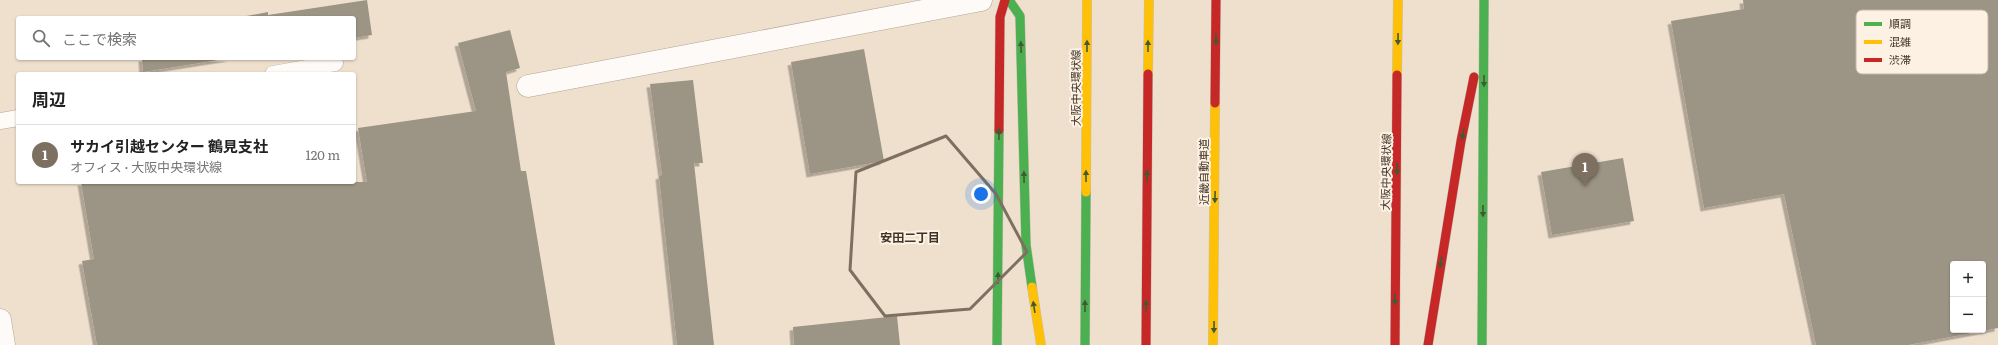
<!DOCTYPE html>
<html lang="ja">
<head>
<meta charset="utf-8">
<style>
  body { margin:0; font-family:Literata,"Noto Sans JP",serif; background:#f6f6f6; color:#222 }
  .controls { position:absolute; right:12px; bottom:12px; display:grid; overflow:hidden; border-radius:4px; box-shadow:0 1px 3px #0004 }
  .controls button { width:36px; height:36px; display:grid; place-items:center; padding:0; border:0; border-bottom:1px solid #e0e0e0; background:#fff; color:#222; font:20px sans-serif }
  .you { position:absolute; left:981px; top:194px; width:14px; height:14px; margin:-10px; border:3px solid #fff; border-radius:50%; background:#1a73e8; box-shadow:0 0 0 6px #1a73e833 }
  .badge { display:grid; place-items:center; width:26px; height:26px; border-radius:50%; background:#7d7060; color:#fff; font-size:13px; font-weight:700 }
  .pin { position:absolute; translate:-50% -33px; filter:drop-shadow(0 1px 2px #0008) }
  .pin::after { content:''; position:absolute; top:21px; width:14px; height:12px; background:inherit; clip-path:polygon(0 0,100% 0,50% 100%) }
  .list { margin:0; padding:0; list-style:none }
  h2 { display:flex; justify-content:space-between; align-items:center; height:52px; margin:0; padding:0 16px; font-size:17px }
  h2 small { font-size:13px; font-weight:400; color:#767676 }
  .list li { display:grid; grid-template-columns:26px 1fr auto; gap:12px; align-items:center; box-sizing:border-box; height:60px; padding:0 16px; border-top:1px solid #e0e0e0 }
  .list b { display:block; font-size:15px; white-space:nowrap }
  .list p { margin:0; font-size:13px; white-space:nowrap; color:#767676 }
  .list em { font-size:13px; font-style:normal; color:#767676 }
  .icon { flex:none; width:22px; height:22px; fill:none; stroke:currentColor; stroke-width:2; stroke-linecap:round; stroke-linejoin:round }
  .map { position:relative; flex:none; width:1998px; height:345px; overflow:hidden }
  .search { position:absolute; background:#fff; box-shadow:0 1px 3px #0004; left:16px; top:16px; width:340px; height:44px; display:flex; align-items:center; gap:10px; box-sizing:border-box; padding:0 14px; border-radius:4px; color:#767676; font-size:15px }
  .panel { position:absolute; background:#fff; box-shadow:0 1px 3px #0004; left:16px; top:72px; width:340px; height:112px; border-radius:4px }
  .map>svg:first-child { display:block }
</style>
</head>
<body>
<div class="map">
<svg width="1998" height="345" viewBox="0 0 1998 345">
  <defs>
    <filter id="shadow"><feDropShadow dx="-3.5" dy="3.5" stdDeviation="0" flood-color="#0004"/></filter>
  </defs>
  <rect width="100%" height="100%" fill="#efe0cd"/>
  <path fill="#9c9484" fill-rule="evenodd" filter="url(#shadow)" d="M 367,0 L 372,35 L 354,38 L 354,18 L 236,18 L 268,12 L 268,15 Z
    M 1743,0 L 1998,0 L 1998,328 L 1908,345 L 1816,345 L 1784,194 L 1704,208 L 1671,21 L 1744,9 ZM 1953,264 L 1983,264 L 1983,330 L 1953,330 Z
    M 510,30 L 520,68 L 506,72 L 521,171 L 526,171 L 555,345 L 97,345 L 82,261 L 94,259 L 81,182 L 367,182 L 358,128 L 476,111 L 458,43 Z
    M 864,49 L 884,161 L 810,174 L 791,62 Z
    M 142,58 L 231,58 L 143,72 Z
    M 693,80 L 703,163 L 694,163 L 714,345 L 677,345 L 659,176 L 662,175 L 650,84 Z
    M 1623,158 L 1634,221 L 1552,235 L 1541,172 Z
    M 897,316 L 900,345 L 794,345 L 793,327 Z"/>
  <g fill="none" stroke-linecap="round" stroke-linejoin="round">
    <defs>
      <path id="lane" d="M 273,74 L 335,63
        M 0,121 L 18,118"/>
      <path id="street" d="M 528,86 L 981,0
        M 0,320 L 4,345"/>
      <path id="fast" d="M 1009,0 L 1020,16 L 1026,245 L 1032,287
        M 997,345 L 999,130
        M 1085,345 L 1086,192
        M 1482,345 L 1484,0"/>
      <path id="slow" d="M 1148,74 L 1149,0
        M 1397,75 L 1398,0
        M 1086,192 L 1087,0
        M 1032,287 L 1041,345
        M 1213,345 L 1215,103"/>
      <path id="jam" d="M 1215,103 L 1216,0
        M 999,130 L 1000,17 L 1005,0
        M 1146,345 L 1148,74
        M 1395,345 L 1397,75
        M 1428,345 L 1461,141 L 1474,77"/>
    </defs>
    <use href="#lane" stroke="#b1a697" stroke-width="17"/>
    <use href="#street" stroke="#b1a697" stroke-width="23"/>
    <use href="#fast" stroke="#c8c0b6" stroke-width="10"/>
    <use href="#slow" stroke="#c8c0b6" stroke-width="10"/>
    <use href="#jam" stroke="#c8c0b6" stroke-width="10"/>
    <use href="#lane" stroke="#fdfaf8" stroke-width="16"/>
    <use href="#street" stroke="#fdfaf8" stroke-width="22"/>
    <use href="#fast" stroke="#4caf50" stroke-width="9"/>
    <use href="#slow" stroke="#ffc107" stroke-width="9"/>
    <use href="#jam" stroke="#c62828" stroke-width="9"/>
  </g>
  <defs><path id="oneway-solid" d="M-6-.8H1V-3.2L6.5 0L1 3.2V.8H-6Z"/></defs>
  <g fill="#435933">
    <use href="#oneway-solid" transform="translate(1216 39) rotate(90)"/>
    <use href="#oneway-solid" transform="translate(1398 39) rotate(91)"/>
    <use href="#oneway-solid" transform="translate(1087 46) rotate(-90)"/>
    <use href="#oneway-solid" transform="translate(1148 46) rotate(-90)"/>
    <use href="#oneway-solid" transform="translate(1021 47) rotate(-92)"/>
    <use href="#oneway-solid" transform="translate(1484 81) rotate(90)"/>
    <use href="#oneway-solid" transform="translate(999 134) rotate(-89)"/>
    <use href="#oneway-solid" transform="translate(1463 134) rotate(101)"/>
    <use href="#oneway-solid" transform="translate(1397 169) rotate(91)"/>
    <use href="#oneway-solid" transform="translate(1086 176) rotate(-90)"/>
    <use href="#oneway-solid" transform="translate(1147 176) rotate(-90)"/>
    <use href="#oneway-solid" transform="translate(1024 177) rotate(-91)"/>
    <use href="#oneway-solid" transform="translate(1215 197) rotate(91)"/>
    <use href="#oneway-solid" transform="translate(1483 211) rotate(90)"/>
    <use href="#oneway-solid" transform="translate(1441 262) rotate(99)"/>
    <use href="#oneway-solid" transform="translate(998 278) rotate(-89)"/>
    <use href="#oneway-solid" transform="translate(1395 299) rotate(91)"/>
    <use href="#oneway-solid" transform="translate(1085 306) rotate(-90)"/>
    <use href="#oneway-solid" transform="translate(1146 306) rotate(-90)"/>
    <use href="#oneway-solid" transform="translate(1034 307) rotate(-99)"/>
    <use href="#oneway-solid" transform="translate(1214 327) rotate(91)"/>
  </g>
  <path fill="none" stroke="#7d7060" stroke-width="3" stroke-linejoin="round" d="M 946,136 L 996,194 L 1027,252 L 970,309 L 885,316 L 850,270 L 856,172 Z"/>
  <g text-anchor="middle" dominant-baseline="central" stroke-width="4" stroke-linejoin="round" paint-order="stroke">
    <g font-size="11" fill="#3f3426" stroke="#fdf1e4">
      <text transform="translate(1075 88) rotate(-90)">大阪中央環状線</text>
      <text transform="translate(1203 172) rotate(-90)">近畿自動車道</text>
      <text transform="translate(1385 172) rotate(-89)">大阪中央環状線</text>
    </g>
    <g font-size="12" font-weight="bold" fill="#3f3426" stroke="#fdf1e4">
      <text x="910" y="237">安田二丁目</text>
    </g>
  </g>
  <rect x="1856" y="10" width="132" height="64" rx="6" fill="#fdf1e4" stroke="#c4b8ab" stroke-width="1"/>
  <rect x="1864" y="22" width="18" height="4" fill="#4caf50"/>
  <rect x="1864" y="40" width="18" height="4" fill="#ffc107"/>
  <rect x="1864" y="58" width="18" height="4" fill="#c62828"/>
  <g font-size="11" fill="#3f3426">
    <text x="1889" y="28">順調</text>
    <text x="1889" y="46">混雑</text>
    <text x="1889" y="64">渋滞</text>
  </g>
</svg>
<div class="controls">
<button>+</button>
<button>−</button>
</div>
<div class="you"></div>
<div class="pin badge" style="left:1585px;top:186px">1</div>
<div class="search"><svg class="icon" aria-label="search" viewBox="0 0 24 24"><circle cx="10" cy="10" r="6"/><path d="M15 15l6 6"/></svg>ここで検索</div>
<section class="panel">
<h2>周辺<small></small></h2>
<ul class="list">
<li><span class="badge">1</span><div><b>サカイ引越センター 鶴見支社</b><p>オフィス · 大阪中央環状線</p></div><em>120 m</em></li>
</ul>
</section>
</div>
</body>
</html>
